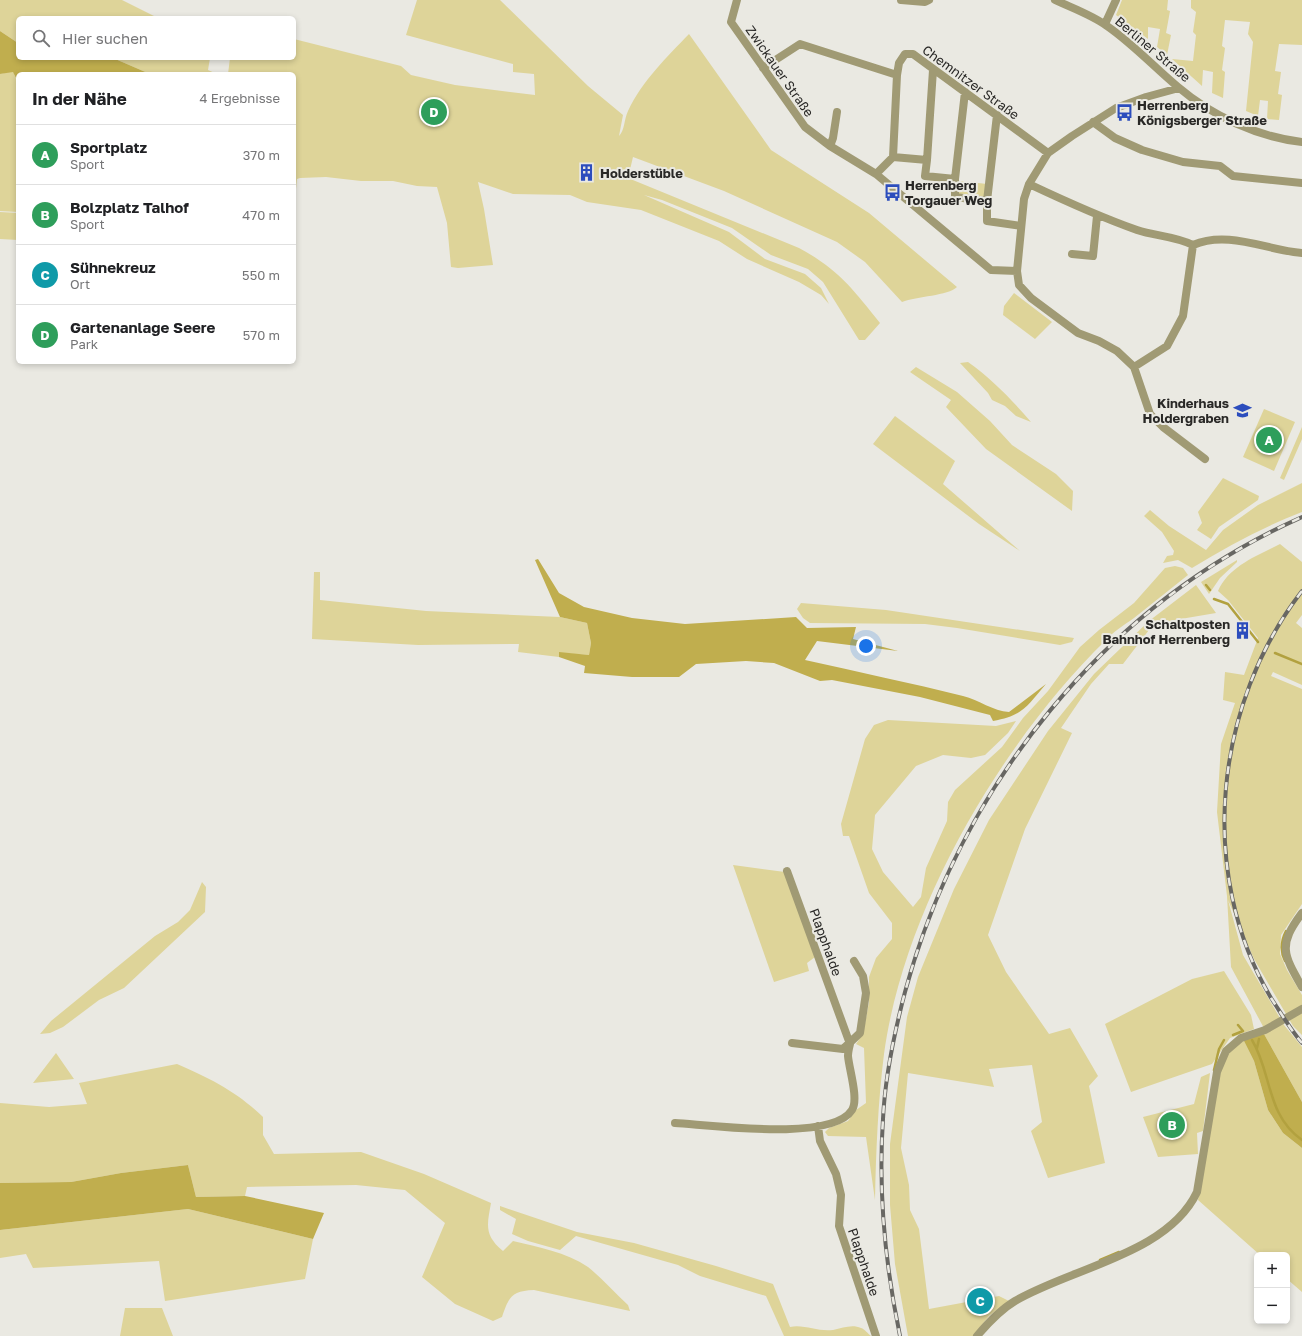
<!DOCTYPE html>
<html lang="de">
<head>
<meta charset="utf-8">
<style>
  body { margin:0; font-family:"Golos Text",sans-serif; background:#f6f6f6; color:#202124 }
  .controls { position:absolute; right:12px; bottom:12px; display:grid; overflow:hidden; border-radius:6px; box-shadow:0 2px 6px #0003 }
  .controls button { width:36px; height:36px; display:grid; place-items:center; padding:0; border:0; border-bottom:1px solid #e0e0e0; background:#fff; color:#202124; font:20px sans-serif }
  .you { position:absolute; left:866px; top:646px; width:14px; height:14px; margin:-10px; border:3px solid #fff; border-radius:50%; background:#1a73e8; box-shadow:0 0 0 6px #1a73e833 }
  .badge { display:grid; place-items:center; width:26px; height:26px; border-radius:50%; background:#2c4dbd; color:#fff; font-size:13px; font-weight:700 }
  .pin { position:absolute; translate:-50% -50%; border:2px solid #fff; box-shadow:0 1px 4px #0006 }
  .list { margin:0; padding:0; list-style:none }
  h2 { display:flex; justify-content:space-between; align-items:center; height:52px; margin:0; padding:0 16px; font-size:17px }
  h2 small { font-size:13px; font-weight:400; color:#757577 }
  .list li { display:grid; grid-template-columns:26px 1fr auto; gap:12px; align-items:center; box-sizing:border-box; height:60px; padding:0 16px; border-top:1px solid #e0e0e0 }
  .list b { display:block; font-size:15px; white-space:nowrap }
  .list p { margin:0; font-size:13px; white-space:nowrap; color:#757577 }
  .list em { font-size:13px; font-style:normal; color:#757577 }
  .icon { flex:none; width:22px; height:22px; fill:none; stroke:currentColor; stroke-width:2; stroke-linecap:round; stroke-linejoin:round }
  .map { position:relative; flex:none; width:1302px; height:1336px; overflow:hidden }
  .search { position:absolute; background:#fff; box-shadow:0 2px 6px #0003; left:16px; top:16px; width:280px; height:44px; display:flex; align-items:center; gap:10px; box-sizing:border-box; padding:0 14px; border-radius:6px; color:#757577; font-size:15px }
  .panel { position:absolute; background:#fff; box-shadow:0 2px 6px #0003; left:16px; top:72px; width:280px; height:292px; border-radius:6px }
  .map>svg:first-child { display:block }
</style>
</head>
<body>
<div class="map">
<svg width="1302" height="1336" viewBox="0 0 1302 1336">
  <rect width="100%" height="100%" fill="#eae9e2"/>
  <path fill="#ded499" d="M 0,0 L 122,0 L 158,18 L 18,18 L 18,43 L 0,31 Z
    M 417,0 L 500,0 L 588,86 L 623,115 L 619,136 C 625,130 624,119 628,111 C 642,81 667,57 689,34 L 771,150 L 869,213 L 957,287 C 948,296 917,296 902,302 L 865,262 L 837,242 L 724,191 L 633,157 L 628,178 L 799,248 C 838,269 853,289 880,323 L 865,340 L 859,340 L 823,282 L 808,269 L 771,255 L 732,228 L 662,200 L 644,195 L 729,232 L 765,259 L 805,274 L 821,288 L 829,304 L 821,295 L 799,282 L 747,259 L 719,241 L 641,210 L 587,202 L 570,195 L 513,194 L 478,182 L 484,209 L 493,265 L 458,268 L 451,267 L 447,223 L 437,187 L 417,186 L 393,181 L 361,181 L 326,177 L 300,178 L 297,179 L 294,209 L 294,74 L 228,74 L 230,58 L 294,58 L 294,39 L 401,66 L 411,75 L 455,85 L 535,95 L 534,74 L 513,72 L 513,64 L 406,35 Z
    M 1122,0 L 1168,0 L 1167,10 L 1170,11 L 1166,33 L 1171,35 L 1167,55 L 1157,47 L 1160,29 L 1148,27 L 1148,39 L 1116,15 Z
    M 1191,0 L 1302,0 L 1302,45 L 1279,44 L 1275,71 L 1281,72 L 1278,94 L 1282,95 L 1279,120 L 1267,119 L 1268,101 L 1260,100 L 1258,116 L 1246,111 L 1253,42 L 1248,34 L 1250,22 L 1225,20 L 1222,46 L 1225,48 L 1222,70 L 1225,72 L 1223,98 L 1212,93 L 1213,72 L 1203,70 L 1202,86 L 1172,59 L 1193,61 L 1196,35 L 1193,32 L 1196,12 L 1191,8 Z
    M 113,58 L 210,58 L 208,70 L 217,74 L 150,74 Z
    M 13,71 L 18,84 L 18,212 L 0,211 L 0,74 Z
    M 961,181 L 987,184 L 984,197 L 958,194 Z
    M 0,212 L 18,213 L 18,240 L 0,239 Z
    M 1014,293 L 1052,322 L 1035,339 L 1003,315 L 1004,306 Z
    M 968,362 C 992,379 1012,400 1031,422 L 1016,416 L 1005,406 L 992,400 L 988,393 L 960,363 Z
    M 916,367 L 957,392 L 990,421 L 1012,445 L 1056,474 L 1073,491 L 1072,511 L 986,449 L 946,407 L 951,400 L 910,372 Z
    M 1264,409 L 1295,422 L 1274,471 L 1243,457 Z
    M 895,416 L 955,461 L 943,484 L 1020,551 L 979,524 L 873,444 Z
    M 1302,427 L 1302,439 L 1284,480 L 1280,478 Z
    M 1223,478 L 1259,496 L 1258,500 L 1219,527 L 1211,539 L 1197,530 L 1202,523 L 1198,512 Z
    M 1302,483 L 1302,512 C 1263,527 1228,546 1192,568 L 1178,560 L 1163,563 L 1167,556 L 1173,555 L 1174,551 L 1162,532 L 1144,516 L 1150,510 L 1169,526 L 1206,550 L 1223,530 L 1258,505 Z
    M 1280,544 L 1302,562 L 1302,615 L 1296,623 L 1302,628 L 1302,685 L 1273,672 L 1271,676 L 1302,689 L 1302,904 L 1281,935 L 1280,954 L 1287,970 L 1302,995 L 1302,1035 L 1293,1026 L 1254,959 L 1228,900 L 1243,955 L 1284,1025 L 1302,1047 L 1302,1102 L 1264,1034 L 1265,1030 L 1231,967 L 1227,896 L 1217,812 L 1221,744 L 1235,703 L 1223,700 L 1225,672 L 1244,675 L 1258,638 L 1228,600 L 1218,591 C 1229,566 1257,556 1280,544 Z
    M 1237,560 L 1237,562 L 1220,578 L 1209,594 L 1201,582 Z
    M 1175,566 L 1183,568 L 1188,575 C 1170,589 1152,604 1134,618 C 1124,625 1113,632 1105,641 C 1001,743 904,908 884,1054 C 878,1102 876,1151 875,1200 L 866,1137 L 828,1136 L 825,1132 L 829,1128 L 848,1121 L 856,1110 L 866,1103 L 864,1048 L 856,1044 L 863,1034 L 869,1002 L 869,977 L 876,958 L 892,939 L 892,923 L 869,893 L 849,836 L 843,836 L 841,824 L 865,739 L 874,725 L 888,720 L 996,726 L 1016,721 L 1008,733 L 985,755 L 971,758 L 943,755 L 916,766 L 875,815 L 872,849 L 883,872 L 913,907 L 921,897 L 926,868 L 947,821 L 948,802 L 955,790 L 1002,747 L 1023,718 L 1048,691 L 1080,647 L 1099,630 L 1134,603 L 1165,568 Z
    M 314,572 L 320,572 L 320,600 L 426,611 L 560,617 L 587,623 L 591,643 L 589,655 L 559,653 L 559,657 L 518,652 L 519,644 L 418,645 L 312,639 Z
    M 1196,585 L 1216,613 L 1163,622 L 1149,630 L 1123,664 L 1109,664 L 1091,684 L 1061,728 L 1072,733 L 1025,829 L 988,935 L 1006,972 L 1049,1034 L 1070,1028 L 1098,1076 L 1089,1086 L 1105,1163 L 1048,1178 L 1031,1131 L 1042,1122 L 1032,1065 L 989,1069 L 994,1087 L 908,1073 L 901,1148 L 909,1185 L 910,1210 L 919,1229 L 929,1309 L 999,1296 L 1009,1301 L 989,1316 L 973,1336 L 908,1336 L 895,1264 L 890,1205 L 890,1144 L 907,1017 L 918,977 L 954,889 L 989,820 L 1048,731 L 1094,674 L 1149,621 Z
    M 801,603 L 886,610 L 1074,638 L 1072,642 L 1060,645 L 957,628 L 925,624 L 810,623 L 803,618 L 797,609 Z
    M 733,865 L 785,872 L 815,957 L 807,963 L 809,971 L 774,982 Z
    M 202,882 L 206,887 L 205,912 L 124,988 L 99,1000 L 63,1027 L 50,1033 L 40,1034 L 51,1021 L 155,936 L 178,922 L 190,910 Z
    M 1224,971 L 1251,1015 L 1254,1029 L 1230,1038 L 1212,1064 L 1131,1092 L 1105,1024 L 1192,979 Z
    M 1243,1039 L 1254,1061 L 1268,1110 L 1283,1133 L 1302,1148 L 1302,1292 L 1287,1279 L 1287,1255 L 1260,1255 L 1198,1200 L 1220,1073 L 1227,1054 Z
    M 56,1053 L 74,1079 L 33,1083 Z
    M 177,1064 C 211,1079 236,1091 263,1117 L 263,1135 L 274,1154 L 361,1152 L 424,1174 L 491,1203 C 487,1225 484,1235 503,1251 L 513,1241 C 538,1247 566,1252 588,1267 C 602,1278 615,1293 628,1305 L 630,1311 L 534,1290 C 512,1291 509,1296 502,1317 L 493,1321 L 455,1304 L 422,1277 L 445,1223 L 405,1190 L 356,1185 L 247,1187 L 245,1196 L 196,1197 L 188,1165 L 121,1173 L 71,1182 L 0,1183 L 0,1103 L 49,1107 L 87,1104 L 79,1083 Z
    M 1210,1073 L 1203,1131 L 1197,1133 L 1198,1154 L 1158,1157 L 1143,1117 L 1194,1104 L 1201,1077 Z
    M 500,1206 L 577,1232 L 634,1243 L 716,1266 L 773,1284 L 790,1327 C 804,1324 818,1332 833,1330 C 843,1328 852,1324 861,1328 C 865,1329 868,1334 871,1336 L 784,1336 L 766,1296 L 700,1276 L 678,1265 L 576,1236 L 560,1250 L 528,1241 L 512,1234 L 516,1219 L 500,1210 Z
    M 188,1209 L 313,1239 L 305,1279 L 165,1301 L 159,1261 L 33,1268 L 26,1254 L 0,1258 L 0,1230 Z
    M 125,1308 L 162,1308 L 173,1336 L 120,1336 Z"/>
  <path fill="#c0ae4e" d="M 0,31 L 18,43 L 18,58 L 113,58 L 150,74 L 18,74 L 18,82 L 13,72 L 0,74 Z
    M 538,559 L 559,593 L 584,607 L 632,618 L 685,624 L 796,617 L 807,628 L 856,627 L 853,639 L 898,651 L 817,641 L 805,660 C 858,672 911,683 963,696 C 979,700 993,711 1009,712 L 1046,684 C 1027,706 1023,716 993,721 L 990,715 L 920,697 L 832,680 L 820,681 L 774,663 L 746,661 L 696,664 L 679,677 L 632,677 L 584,673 L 585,666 L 559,657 L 559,652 L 589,655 L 591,643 L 587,623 L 560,617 L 535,560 Z
    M 1264,1034 L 1302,1102 L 1302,1148 L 1283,1133 L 1268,1110 L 1254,1061 L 1243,1039 Z
    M 188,1165 L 196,1197 L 245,1196 L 324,1213 L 313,1239 L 188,1209 L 0,1230 L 0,1183 L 71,1182 L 121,1173 Z"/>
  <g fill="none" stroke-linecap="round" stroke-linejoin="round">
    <path stroke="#b2a13f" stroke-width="2.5" d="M 1206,585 L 1210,590
      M 1214,599 L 1228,604 L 1258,642
      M 1275,653 L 1302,664
      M 1285,961 C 1280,951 1281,941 1286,931
      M 1233,1035 L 1243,1031 L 1238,1025
      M 1252,1040 C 1272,1073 1266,1115 1302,1140
      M 1257,1048 L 1259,1039
      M 1214,1070 L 1219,1049 L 1224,1040
      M 1100,1260 L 1119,1252"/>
    <path stroke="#a09a74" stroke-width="8" d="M 737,0 L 731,22 L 805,127 L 830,146 L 876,174 L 991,270 L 1017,271
      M 901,0 L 925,2 L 929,0
      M 1055,0 C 1072,8 1092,15 1107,26 C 1133,44 1154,67 1178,87 C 1212,116 1258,137 1302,142
      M 1105,24 L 1116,0
      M 763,68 L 800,44 L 897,75
      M 1179,88 L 1146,97 L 1116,108 L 1072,136 L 1048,153 L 1029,184 L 1024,199 L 1017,271 L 1019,285 L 1031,298 L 1078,333 L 1099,341 L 1117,351 L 1134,367 L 1150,414 L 1163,427 L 1205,459
      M 1093,122 L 1115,138 L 1142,150 L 1183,162 L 1220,166 L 1233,176 L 1302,183
      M 830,146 L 833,138 L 837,112
      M 893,157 L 927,160 L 925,176 L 955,179 L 955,197 L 987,201 L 987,221 L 1021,226
      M 927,160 L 933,70
      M 876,174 L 893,157 L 897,75 L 899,63 L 905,54 L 913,54 L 1048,153
      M 955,179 L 965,92
      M 1029,184 C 1065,201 1100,217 1137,230 C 1155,236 1175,236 1193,245
      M 987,201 L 997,115
      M 1193,245 C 1228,230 1266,250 1302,253
      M 1072,254 L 1093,256 L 1097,216
      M 1134,367 L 1167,346 L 1183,316 L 1193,245
      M 1302,913 C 1278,945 1283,954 1302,987
      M 792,1043 L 843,1049 L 860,1033 L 866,993 L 863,976 L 854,961
      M 675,1123 C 710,1125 832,1142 852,1110 C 859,1099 849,1069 848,1056 C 848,1052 849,1048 850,1044 L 787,871
      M 818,1126 L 820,1141 L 836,1174 L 841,1195 L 839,1226 L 876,1336
      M 977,1336 C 988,1323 1000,1310 1015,1301 C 1071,1268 1168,1254 1197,1192 L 1217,1072 L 1226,1051 L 1241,1038 L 1265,1030 L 1302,1009"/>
    <defs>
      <path id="rail" d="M 1302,591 C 1214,705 1197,873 1271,998 C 1281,1013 1290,1029 1302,1043
        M 900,1336 C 885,1264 878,1192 883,1119 C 885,1076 894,1034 905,992 C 961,785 1105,605 1302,517"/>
    </defs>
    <use href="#rail" stroke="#686763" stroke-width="4"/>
    <use href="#rail" stroke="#eae9e2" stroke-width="2.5" stroke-dasharray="8" stroke-linecap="butt"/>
  </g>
  <defs>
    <symbol id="bus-bare" viewBox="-9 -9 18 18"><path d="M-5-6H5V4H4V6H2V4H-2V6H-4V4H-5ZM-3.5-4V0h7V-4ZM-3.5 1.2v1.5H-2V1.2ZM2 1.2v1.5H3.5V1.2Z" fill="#2c4dbd" stroke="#eae9e2" stroke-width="2.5" paint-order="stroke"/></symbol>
    <symbol id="building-bare" viewBox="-9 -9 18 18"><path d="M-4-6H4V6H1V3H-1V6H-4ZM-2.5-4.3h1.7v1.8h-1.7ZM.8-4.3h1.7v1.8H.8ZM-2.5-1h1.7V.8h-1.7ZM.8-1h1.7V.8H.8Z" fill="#2c4dbd" stroke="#eae9e2" stroke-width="2.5" paint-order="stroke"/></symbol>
    <symbol id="school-bare" viewBox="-9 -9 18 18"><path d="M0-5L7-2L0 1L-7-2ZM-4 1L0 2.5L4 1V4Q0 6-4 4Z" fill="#2c4dbd" stroke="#eae9e2" stroke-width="2.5" paint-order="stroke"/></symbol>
  </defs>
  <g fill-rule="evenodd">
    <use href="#bus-bare" x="1112" y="100" width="25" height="25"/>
    <use href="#building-bare" x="574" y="160" width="25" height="25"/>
    <use href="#bus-bare" x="880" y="180" width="25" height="25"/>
    <use href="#school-bare" x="1230" y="398" width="25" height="25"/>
    <use href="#building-bare" x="1230" y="618" width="25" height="25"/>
  </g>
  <g text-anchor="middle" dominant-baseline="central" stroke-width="4" stroke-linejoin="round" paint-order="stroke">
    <g font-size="13" fill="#292826" stroke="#eae9e2">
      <text transform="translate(1153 49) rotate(40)">Berliner Straße</text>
      <text transform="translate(780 71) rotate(55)">Zwickauer Straße</text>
      <text transform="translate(971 82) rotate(36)">Chemnitzer Straße</text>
      <text transform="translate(826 942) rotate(70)">Plapphalde</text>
      <text transform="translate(864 1262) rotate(71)">Plapphalde</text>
    </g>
    <g font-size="13" font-weight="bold" fill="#292826" stroke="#eae9e2" text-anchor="start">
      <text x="1137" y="105">Herrenberg<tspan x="1137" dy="15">Königsberger Straße</tspan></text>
      <text x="600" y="173">Holderstüble</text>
      <text x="905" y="185">Herrenberg<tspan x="905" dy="15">Torgauer Weg</tspan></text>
      <text x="1229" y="403" text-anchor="end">Kinderhaus<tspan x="1229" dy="15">Holdergraben</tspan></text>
      <text x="1230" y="624" text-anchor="end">Schaltposten<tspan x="1230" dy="15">Bahnhof Herrenberg</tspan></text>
    </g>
  </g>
</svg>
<div class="controls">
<button>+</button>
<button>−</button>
</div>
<div class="you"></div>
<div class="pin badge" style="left:1269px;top:440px;background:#2e9e5b">A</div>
<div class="pin badge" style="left:1172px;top:1125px;background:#2e9e5b">B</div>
<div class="pin badge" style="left:980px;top:1301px;background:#0f9aa8">C</div>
<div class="pin badge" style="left:434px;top:112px;background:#2e9e5b">D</div>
<div class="search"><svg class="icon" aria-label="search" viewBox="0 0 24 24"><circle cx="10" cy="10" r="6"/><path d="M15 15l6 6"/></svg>Hier suchen</div>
<section class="panel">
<h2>In der Nähe<small>4 Ergebnisse</small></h2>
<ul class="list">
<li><span class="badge" style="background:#2e9e5b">A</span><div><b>Sportplatz</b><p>Sport</p></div><em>370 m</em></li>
<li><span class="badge" style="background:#2e9e5b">B</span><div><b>Bolzplatz Talhof</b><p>Sport</p></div><em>470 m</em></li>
<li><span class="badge" style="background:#0f9aa8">C</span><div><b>Sühnekreuz</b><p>Ort</p></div><em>550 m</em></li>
<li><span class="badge" style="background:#2e9e5b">D</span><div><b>Gartenanlage Seere</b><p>Park</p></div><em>570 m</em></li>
</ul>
</section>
</div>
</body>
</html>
